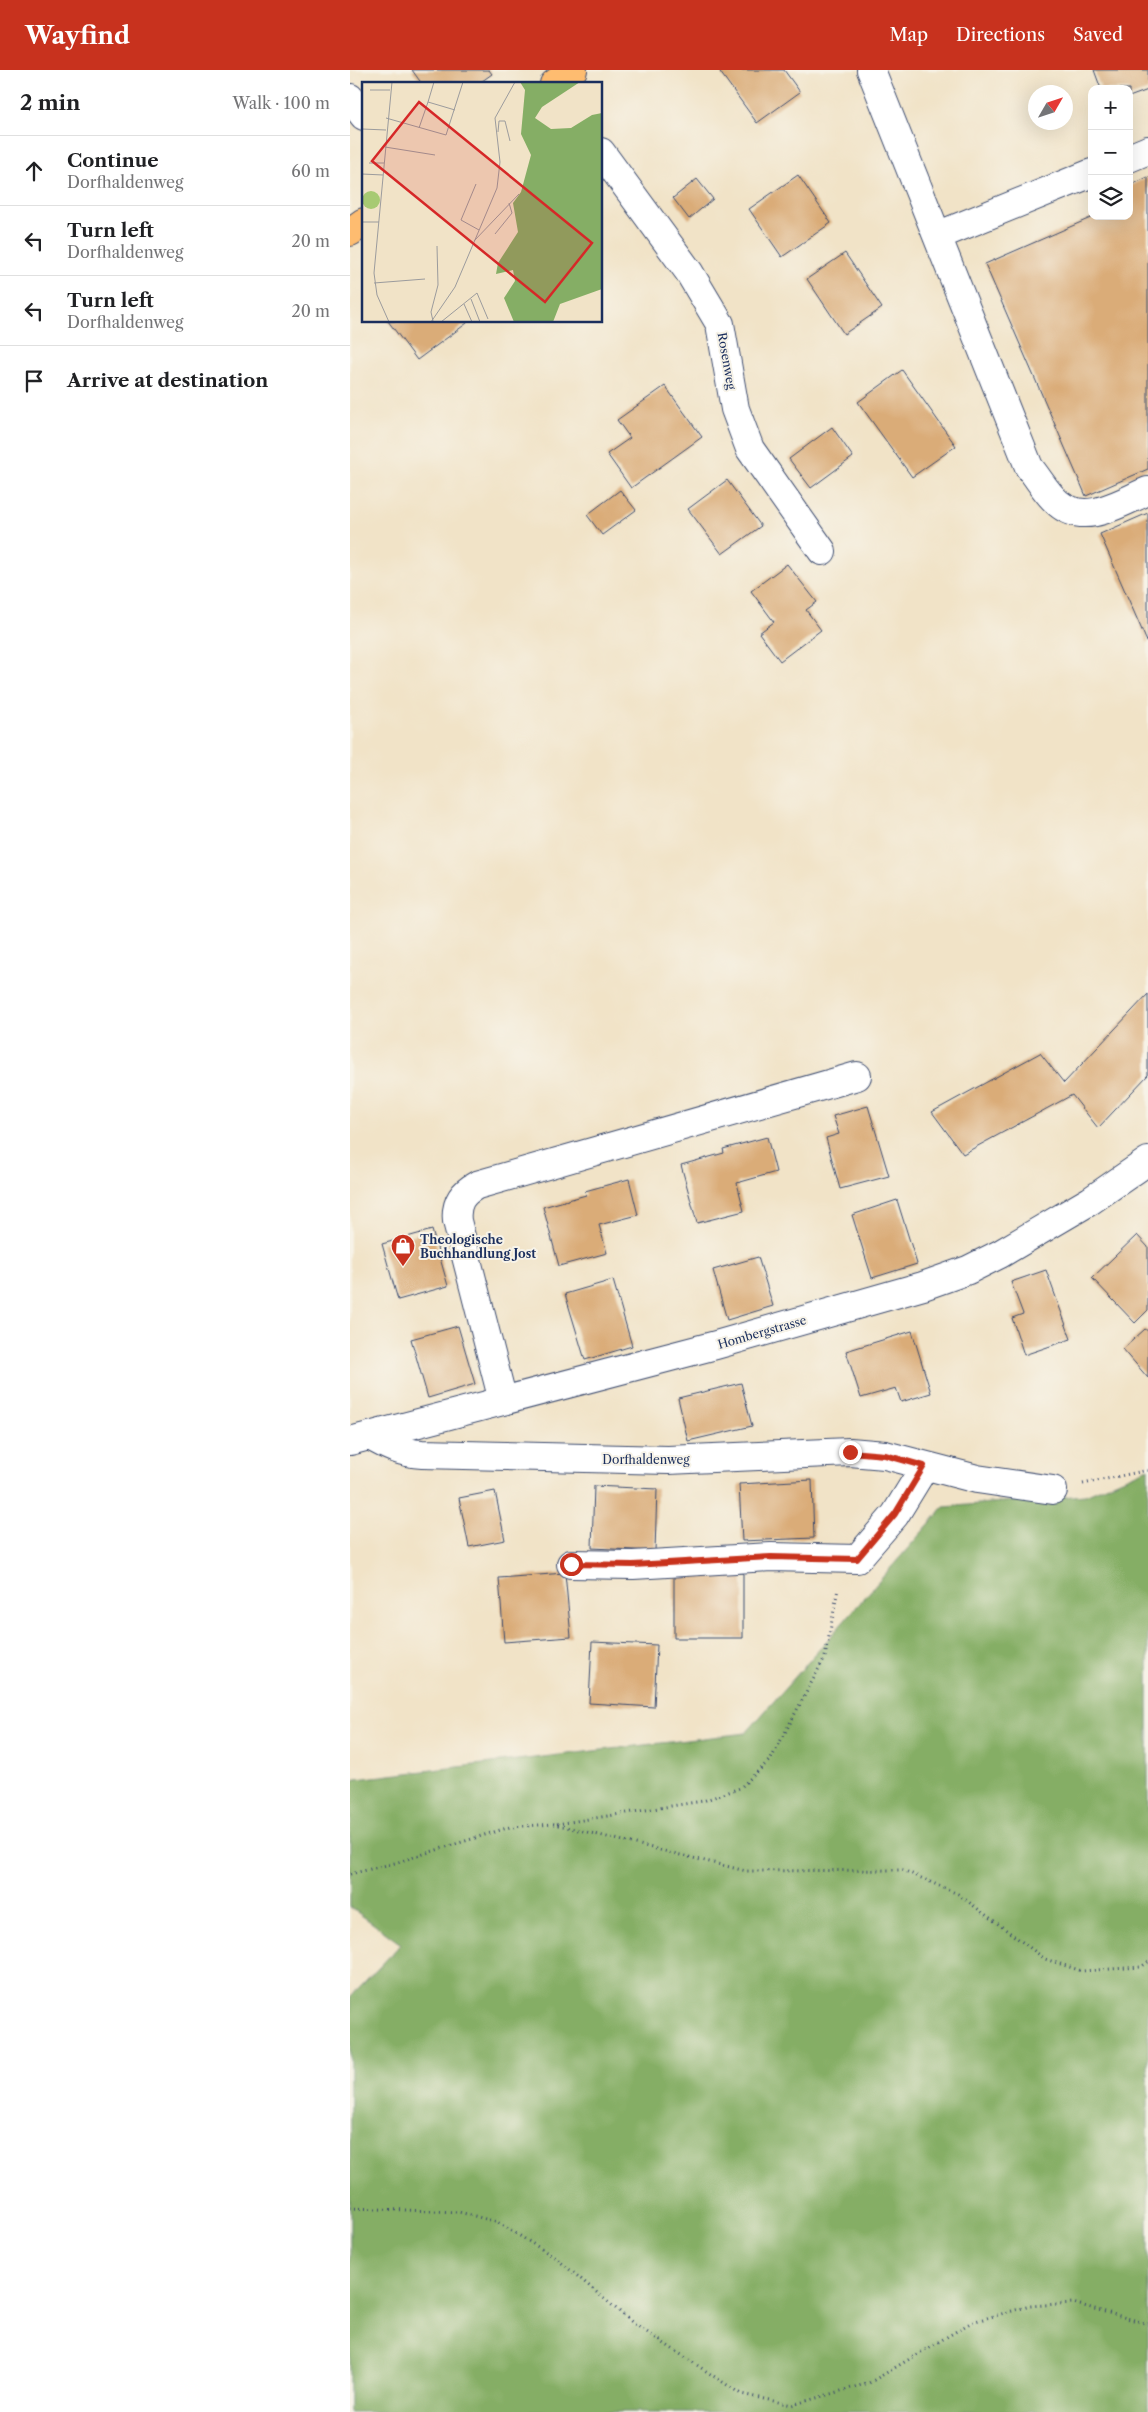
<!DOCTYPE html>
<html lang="en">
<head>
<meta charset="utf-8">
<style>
  body { margin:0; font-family:"Libre Caslon Text",serif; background:#f6f6f6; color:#202124 }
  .controls { position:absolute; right:15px; top:15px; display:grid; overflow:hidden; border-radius:10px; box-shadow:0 5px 20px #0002 }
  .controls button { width:45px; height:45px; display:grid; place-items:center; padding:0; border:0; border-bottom:1px solid #e0e0e0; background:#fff; color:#202124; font:25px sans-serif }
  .compass { position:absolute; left:678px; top:15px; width:45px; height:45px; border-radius:50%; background:#fff; box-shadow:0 5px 20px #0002; rotate:51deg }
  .stop { position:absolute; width:15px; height:15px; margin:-11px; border:4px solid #c8321e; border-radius:50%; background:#fff }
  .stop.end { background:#c8321e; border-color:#fff; box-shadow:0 1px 5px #0008 }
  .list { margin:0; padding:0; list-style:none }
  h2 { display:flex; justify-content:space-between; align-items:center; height:65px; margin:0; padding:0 20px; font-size:21px }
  h2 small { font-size:16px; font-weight:400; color:#757577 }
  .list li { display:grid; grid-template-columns:32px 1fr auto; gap:15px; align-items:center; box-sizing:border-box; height:70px; padding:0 20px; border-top:1px solid #e0e0e0 }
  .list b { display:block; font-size:19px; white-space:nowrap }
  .list p { margin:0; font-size:16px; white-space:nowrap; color:#757577 }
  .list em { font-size:16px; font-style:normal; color:#757577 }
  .icon { flex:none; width:28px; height:28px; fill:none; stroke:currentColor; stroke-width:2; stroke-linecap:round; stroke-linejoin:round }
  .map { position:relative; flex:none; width:798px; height:2342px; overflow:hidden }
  header { display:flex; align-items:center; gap:30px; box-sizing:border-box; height:70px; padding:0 25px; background:#c8321e; color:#fff }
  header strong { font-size:24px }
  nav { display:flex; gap:28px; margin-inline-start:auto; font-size:18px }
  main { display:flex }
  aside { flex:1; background:#fff }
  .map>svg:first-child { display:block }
</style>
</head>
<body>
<header>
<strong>Wayfind</strong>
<nav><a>Map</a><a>Directions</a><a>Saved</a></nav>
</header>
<main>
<aside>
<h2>2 min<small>Walk · 100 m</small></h2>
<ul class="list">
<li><svg class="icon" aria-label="ahead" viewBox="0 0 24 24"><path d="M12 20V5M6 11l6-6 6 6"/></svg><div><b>Continue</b><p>Dorfhaldenweg</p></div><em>60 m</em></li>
<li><svg class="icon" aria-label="left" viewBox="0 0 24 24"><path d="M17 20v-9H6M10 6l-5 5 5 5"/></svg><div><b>Turn left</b><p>Dorfhaldenweg</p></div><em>20 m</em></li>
<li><svg class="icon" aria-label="left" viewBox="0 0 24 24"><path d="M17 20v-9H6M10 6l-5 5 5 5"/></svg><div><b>Turn left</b><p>Dorfhaldenweg</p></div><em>20 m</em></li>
<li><svg class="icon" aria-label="arrive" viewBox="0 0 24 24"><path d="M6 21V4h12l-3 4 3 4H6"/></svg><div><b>Arrive at destination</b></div></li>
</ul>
</aside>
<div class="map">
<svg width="798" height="2342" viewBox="0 0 798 2342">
  <rect width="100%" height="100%" fill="#f7f3e8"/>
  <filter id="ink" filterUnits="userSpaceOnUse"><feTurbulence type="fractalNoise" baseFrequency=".02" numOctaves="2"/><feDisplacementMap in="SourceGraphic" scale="10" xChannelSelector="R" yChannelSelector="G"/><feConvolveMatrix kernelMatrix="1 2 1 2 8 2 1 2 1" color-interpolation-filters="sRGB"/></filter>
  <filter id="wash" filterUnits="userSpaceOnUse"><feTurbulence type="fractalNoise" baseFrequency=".0096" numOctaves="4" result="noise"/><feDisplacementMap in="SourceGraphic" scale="20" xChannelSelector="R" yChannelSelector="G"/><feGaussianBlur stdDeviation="1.12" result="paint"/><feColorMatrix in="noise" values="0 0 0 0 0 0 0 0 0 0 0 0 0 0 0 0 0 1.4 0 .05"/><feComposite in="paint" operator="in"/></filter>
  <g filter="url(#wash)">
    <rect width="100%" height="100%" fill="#f1e3c7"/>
    <path fill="#85ae65" stroke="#506e62" d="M 798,1398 L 798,2342 L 0,2342 L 0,1928 L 51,1874 L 0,1837 L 0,1712 L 6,1709 L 396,1663 L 594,1437 L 735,1425 Z"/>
    <g id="blocks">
      <path fill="#daac78" d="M 62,0 L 139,0 L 142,4 L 128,14 L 72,14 Z
        M 373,0 L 434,0 L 450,22 L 407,53 L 370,2 Z
        M 744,0 L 798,0 L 798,20 L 779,27 L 779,19 L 751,19 Z
        M 448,105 L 481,153 L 432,187 L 399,139 Z
        M 798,107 L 798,399 L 736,426 L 635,194 L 745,146 L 779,146 L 779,116 Z
        M 347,109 L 363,129 L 339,149 L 323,128 Z
        M 495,183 L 532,238 L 494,264 L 457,209 Z
        M 38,251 L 116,251 L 117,253 L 67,290 Z
        M 552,300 L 606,376 L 562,407 L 508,332 Z
        M 315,316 L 352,367 L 281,418 L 257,384 L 280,368 L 267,350 Z
        M 482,357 L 503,387 L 461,418 L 439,389 Z
        M 377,410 L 411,456 L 372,484 L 338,439 Z
        M 270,420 L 286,440 L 252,465 L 237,445 Z
        M 798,443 L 798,574 L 750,464 Z
        M 437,494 L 467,532 L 456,540 L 471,560 L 430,591 L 409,563 L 424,552 L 401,521 Z
        M 798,924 L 798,1005 L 748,1058 L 722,1025 L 613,1084 L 582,1042 L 690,983 L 714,1013 Z
        M 518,1036 L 539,1106 L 490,1119 L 476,1068 L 489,1064 L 483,1046 Z
        M 417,1067 L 426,1102 L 387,1113 L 394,1141 L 347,1153 L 331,1095 L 374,1083 L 373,1079 Z
        M 279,1109 L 288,1145 L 249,1155 L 257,1183 L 209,1196 L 193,1137 L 236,1125 L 235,1121 Z
        M 547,1130 L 567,1194 L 522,1208 L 502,1145 Z
        M 82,1160 L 98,1216 L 48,1230 L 32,1174 Z
        M 787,1165 L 798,1177 L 798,1240 L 785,1253 L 742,1208 Z
        M 408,1187 L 423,1236 L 377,1250 L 363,1200 Z
        M 696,1200 L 721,1269 L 674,1285 L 662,1248 L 673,1244 L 661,1212 Z
        M 263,1210 L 282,1276 L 235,1290 L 215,1224 Z
        M 108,1256 L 125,1314 L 78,1328 L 61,1269 Z
        M 795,1259 L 798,1261 L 798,1308 L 773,1279 Z
        M 562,1261 L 581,1323 L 551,1332 L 546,1318 L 511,1328 L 496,1281 Z
        M 391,1313 L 402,1356 L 338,1371 L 328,1328 Z
        M 462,1410 L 464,1468 L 392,1471 L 389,1414 Z
        M 244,1416 L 307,1419 L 305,1481 L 242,1478 Z
        M 145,1421 L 155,1470 L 119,1477 L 109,1428 Z
        M 215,1503 L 221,1567 L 154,1572 L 149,1508 Z
        M 324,1503 L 393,1503 L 393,1568 L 324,1568 Z
        M 242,1572 L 307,1575 L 304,1637 L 239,1633 Z"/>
    </g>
  </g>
  <g filter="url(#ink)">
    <use href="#blocks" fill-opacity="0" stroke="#3b4a6e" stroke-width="1"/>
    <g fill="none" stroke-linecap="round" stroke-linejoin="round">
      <defs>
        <path id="minor" d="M 521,0 L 679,397 C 689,409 697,424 708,433 C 735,457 771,432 798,421
          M 0,28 L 14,46
          M 251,82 L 339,202 L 370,254 L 385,339 L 400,379 L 472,481
          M 779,88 L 798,80
          M 587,166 L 742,103
          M 153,1331 L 107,1151 C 105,1133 112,1123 127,1115 L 507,1006
          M 20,1366 C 37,1376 52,1383 72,1384 L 318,1390 L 500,1382 L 535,1385 L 627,1409 L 703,1420
          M 0,1371 L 366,1275 L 573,1216 L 618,1200 L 650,1184 L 740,1131 L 798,1091
          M 221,1494 L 283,1495 L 421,1487 L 507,1489 L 545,1445 L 575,1396"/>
        <path id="major" d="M 204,14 L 223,0
          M 0,162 L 14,152"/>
      </defs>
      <use href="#minor" stroke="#3b4a6e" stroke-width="30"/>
      <use href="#major" stroke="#3b4a6e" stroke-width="30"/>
      <path stroke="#3b4a6e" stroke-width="3" stroke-dasharray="1 4" stroke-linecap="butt" d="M 733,1414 L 798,1400
        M 207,1754 L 353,1731 L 390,1718 L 421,1689 L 475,1587 L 488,1519
        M 0,1804 L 45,1793 L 160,1757 L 204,1754 L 396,1801 L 553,1800 L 608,1824 L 695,1889 L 732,1901 L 791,1897 L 798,1892
        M 0,2138 L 109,2142 L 147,2152 L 206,2188 L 283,2253 L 391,2324 L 442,2335 L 519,2313 L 622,2252 L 680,2236 L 723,2233 L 798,2254"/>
      <use href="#minor" stroke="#fff" stroke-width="28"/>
      <use href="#major" stroke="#febc70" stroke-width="28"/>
    </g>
  </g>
  <g fill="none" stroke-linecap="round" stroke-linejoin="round" filter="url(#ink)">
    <path stroke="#c8321e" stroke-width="6" d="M 221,1494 L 283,1495 L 421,1487 L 507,1489 L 545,1444 L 574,1396 L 535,1385 L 500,1382"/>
  </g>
  <defs>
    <symbol id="shop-pin" viewBox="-11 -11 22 30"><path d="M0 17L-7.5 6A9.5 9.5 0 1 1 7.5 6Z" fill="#c8321e" stroke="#f7f3e8"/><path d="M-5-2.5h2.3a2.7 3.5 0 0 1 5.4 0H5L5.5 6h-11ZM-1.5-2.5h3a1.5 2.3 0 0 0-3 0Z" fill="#fff"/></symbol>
  </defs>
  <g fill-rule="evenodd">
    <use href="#shop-pin" x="39" y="1162" width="28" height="38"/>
  </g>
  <g text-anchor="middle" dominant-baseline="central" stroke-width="4" stroke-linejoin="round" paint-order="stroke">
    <g font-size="12" fill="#1b2f5e" stroke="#f7f3e8">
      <text transform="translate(377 291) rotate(80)">Rosenweg</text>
      <text transform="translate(412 1262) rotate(-16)">Hombergstrasse</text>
      <text x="296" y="1389">Dorfhaldenweg</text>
    </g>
    <g font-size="12" font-weight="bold" fill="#1b2f5e" stroke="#f7f3e8" text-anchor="start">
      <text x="70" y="1169">Theologische<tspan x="70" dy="14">Buchhandlung Jost</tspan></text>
    </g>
  </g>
  <g transform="translate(12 12)">
    <rect width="240" height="240" fill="#f1e3c7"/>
    <path d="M0 118a9 9 0 1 1 18 0a9 9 0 1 1-18 0Z" fill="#a7ca73"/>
    <path d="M 158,0 L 218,0 L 180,25 L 173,36 L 189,47 L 209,46 L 230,33 L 240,31 L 240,207 L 198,222 L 191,240 L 152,240 L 142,216 L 153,199 L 151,188 L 134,192 L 136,181 L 156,150 L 151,121 L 159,110 L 169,73 L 159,52 L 163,8 Z" fill="#85ae65"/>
    <path fill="none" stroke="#9b9b9d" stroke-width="1" d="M 8,8 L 28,8M 66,20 L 72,0M 24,36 L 84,53 L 101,0M 57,46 L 66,20 L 93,28M 0,47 L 24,48M 136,50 L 137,39 L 143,39 L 148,59M 23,65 L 73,73M 7,81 L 22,81M 0,92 L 21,93M 114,102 L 99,138 L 117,148M 0,140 L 17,140M 133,152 L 150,131 L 147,121M 112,159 L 157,112M 12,201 L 63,197M 109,217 L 118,240M 102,222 L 110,240M 71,239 L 69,230 L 76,203 L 75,164M 27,240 L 15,213 L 12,191 L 30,0M 69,240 L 93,205 L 135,106 L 138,80 L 133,36 L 153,0M 79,240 L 115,211 L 126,237"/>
    <path fill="#d62828" fill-opacity="0.15" stroke="#d62828" stroke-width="2.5" d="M 57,20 L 230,161 L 183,220 L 10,79 Z"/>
    <rect width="240" height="240" fill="none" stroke="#1b2f5e" stroke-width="2.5"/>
  </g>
</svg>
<div class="controls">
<button>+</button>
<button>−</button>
<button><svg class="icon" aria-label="layers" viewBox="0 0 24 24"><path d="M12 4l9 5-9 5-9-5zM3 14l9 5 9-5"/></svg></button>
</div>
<svg class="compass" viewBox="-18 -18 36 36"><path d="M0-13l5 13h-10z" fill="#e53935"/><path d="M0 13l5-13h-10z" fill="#757577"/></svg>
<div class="stop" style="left:221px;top:1494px"></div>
<div class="stop end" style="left:500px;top:1382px"></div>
</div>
</main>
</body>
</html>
